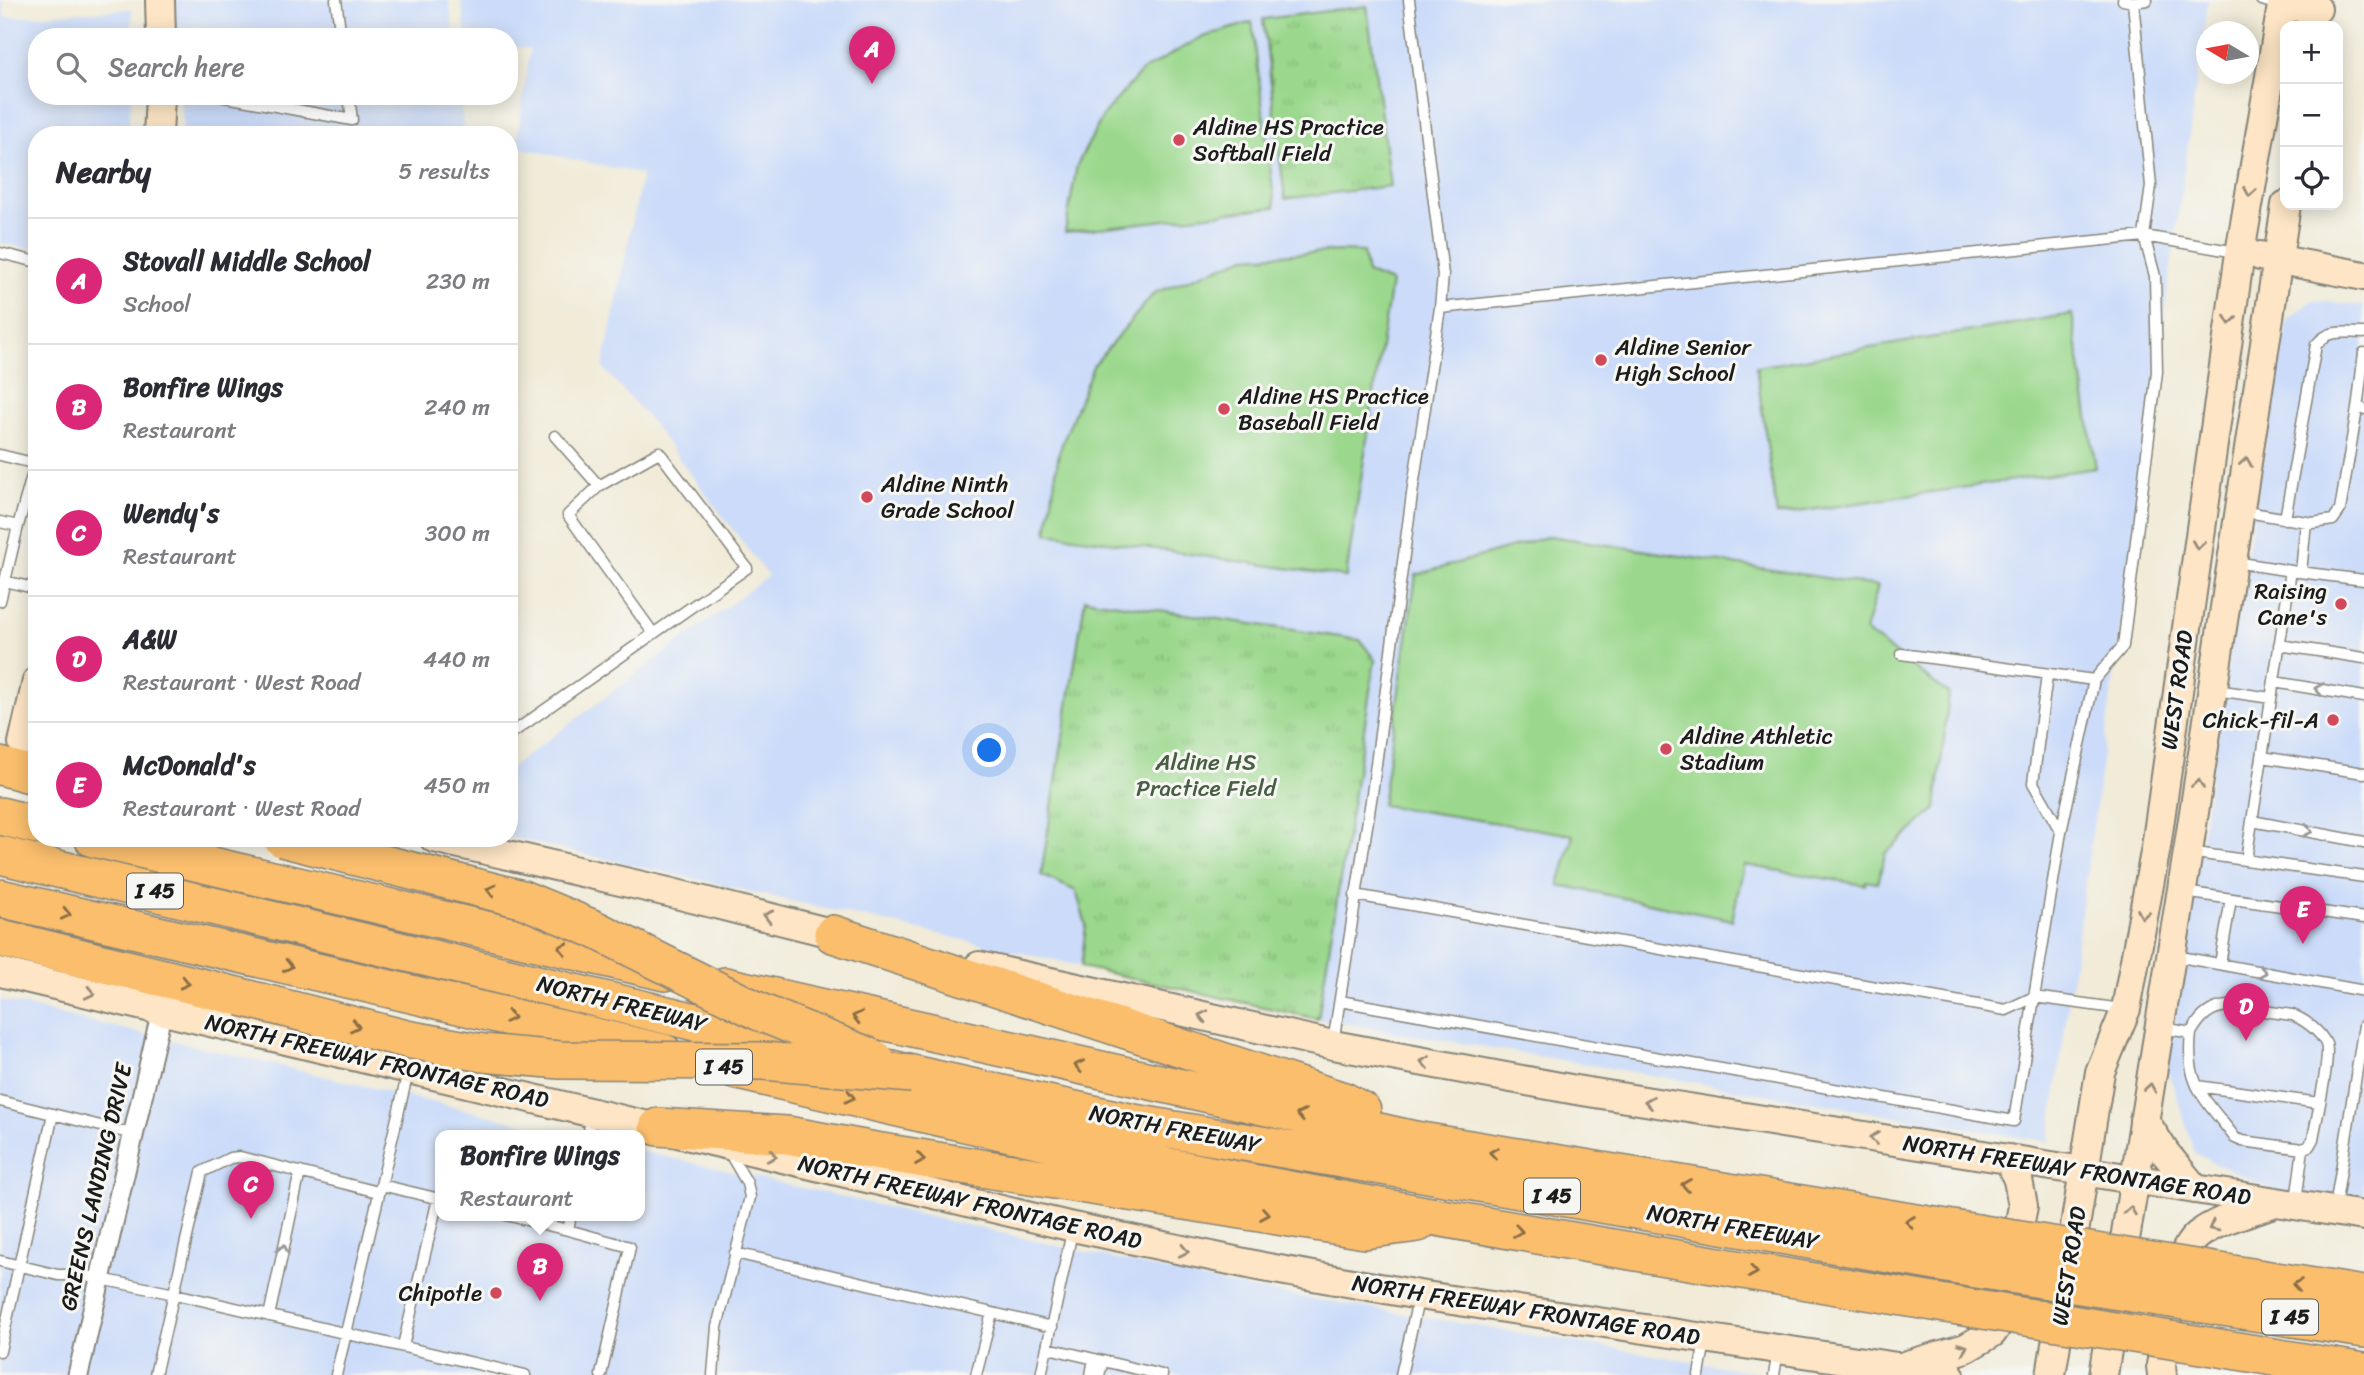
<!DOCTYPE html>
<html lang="en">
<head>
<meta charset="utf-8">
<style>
  body { margin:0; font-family:Sriracha,sans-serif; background:#f7f7f7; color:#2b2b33 }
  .controls { position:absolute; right:21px; top:21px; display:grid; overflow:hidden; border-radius:14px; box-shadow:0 4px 18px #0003 }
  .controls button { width:63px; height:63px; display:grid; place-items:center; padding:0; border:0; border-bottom:2px solid #e1e1e2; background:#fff; color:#2b2b33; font:35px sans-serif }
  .compass { position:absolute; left:2196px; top:21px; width:63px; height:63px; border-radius:50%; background:#fff; box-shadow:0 4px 18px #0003; rotate:280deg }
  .you { position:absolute; left:990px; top:751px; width:24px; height:24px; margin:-18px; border:5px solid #fff; border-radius:50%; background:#1a73e8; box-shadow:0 0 0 10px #1a73e833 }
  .badge { display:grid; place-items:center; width:46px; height:46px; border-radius:50%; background:#db2777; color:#fff; font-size:23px; font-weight:700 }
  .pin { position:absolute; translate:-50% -58px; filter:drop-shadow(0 2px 4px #0008) }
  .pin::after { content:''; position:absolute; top:37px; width:24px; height:21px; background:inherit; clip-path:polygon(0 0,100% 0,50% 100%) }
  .popup { position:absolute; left:435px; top:1130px; width:210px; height:91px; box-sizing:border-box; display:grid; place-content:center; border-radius:14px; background:#fff; filter:drop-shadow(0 2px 5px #0005); font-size:23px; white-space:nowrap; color:#7c7c81 }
  .popup b { font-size:26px; color:#2b2b33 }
  .popup::after { content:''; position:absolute; left:50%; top:100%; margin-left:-14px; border:14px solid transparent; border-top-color:#fff }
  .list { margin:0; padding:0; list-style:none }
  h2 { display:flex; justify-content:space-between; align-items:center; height:91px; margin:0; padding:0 28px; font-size:30px }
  h2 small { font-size:23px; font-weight:400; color:#7c7c81 }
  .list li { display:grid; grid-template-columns:46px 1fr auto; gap:21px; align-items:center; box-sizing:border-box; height:126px; padding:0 28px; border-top:2px solid #e1e1e2 }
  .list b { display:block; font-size:26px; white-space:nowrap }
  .list p { margin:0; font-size:23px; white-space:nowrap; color:#7c7c81 }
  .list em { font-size:23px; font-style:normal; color:#7c7c81 }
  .icon { flex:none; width:38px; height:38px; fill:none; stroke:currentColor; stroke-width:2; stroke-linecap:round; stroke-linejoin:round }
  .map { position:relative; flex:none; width:2364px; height:1375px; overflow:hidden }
  .search { position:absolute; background:#fff; box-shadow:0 4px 18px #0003; left:28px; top:28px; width:490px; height:77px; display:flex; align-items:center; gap:18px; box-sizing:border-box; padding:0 24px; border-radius:28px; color:#7c7c81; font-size:26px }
  .panel { position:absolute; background:#fff; box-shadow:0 4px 18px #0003; left:28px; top:126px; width:490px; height:721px; border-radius:28px }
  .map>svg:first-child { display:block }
</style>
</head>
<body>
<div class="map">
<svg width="2364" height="1375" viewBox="0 0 2364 1375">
  <defs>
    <pattern id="park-tufts" width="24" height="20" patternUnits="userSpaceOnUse" patternTransform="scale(1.75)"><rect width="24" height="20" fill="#9bd88d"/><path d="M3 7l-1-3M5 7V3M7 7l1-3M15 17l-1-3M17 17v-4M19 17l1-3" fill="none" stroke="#85b979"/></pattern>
  </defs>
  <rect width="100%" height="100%" fill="#f6f6f2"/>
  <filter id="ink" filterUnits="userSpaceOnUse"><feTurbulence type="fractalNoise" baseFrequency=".0143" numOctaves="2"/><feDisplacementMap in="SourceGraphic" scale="14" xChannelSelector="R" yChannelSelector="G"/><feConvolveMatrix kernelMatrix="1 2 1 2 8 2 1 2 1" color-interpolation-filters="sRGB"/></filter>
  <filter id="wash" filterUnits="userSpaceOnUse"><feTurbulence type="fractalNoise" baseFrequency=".00686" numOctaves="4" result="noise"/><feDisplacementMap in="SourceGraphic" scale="28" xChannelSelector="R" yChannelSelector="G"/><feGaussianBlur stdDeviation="1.57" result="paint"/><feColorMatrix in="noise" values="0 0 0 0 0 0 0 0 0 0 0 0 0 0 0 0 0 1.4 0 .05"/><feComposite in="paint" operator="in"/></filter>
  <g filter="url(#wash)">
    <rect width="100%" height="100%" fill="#f1ebd8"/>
    <path fill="#cbdbf9" d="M 0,0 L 2,0 L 5,18 L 132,9 L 132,37 L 37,37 L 37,96 L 132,96 L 127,135 L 37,135 L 37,251 L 0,243 Z
      M 170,0 L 449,0 L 454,37 L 174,37 Z
      M 461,0 L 2208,0 L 2049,1142 L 1305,1017 L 509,837 L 509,769 L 768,576 L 649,419 L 603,368 L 642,174 L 516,147 L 530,49 L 509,46 L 509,37 L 466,37 Z
      M 180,96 L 460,96 L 464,132 L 459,135 L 377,135 L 362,132 L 361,135 L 180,135 L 183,124 Z
      M 2313,300 L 2364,306 L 2364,1205 L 2278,1192 L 2195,1154 L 2168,1069 L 2221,704 L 2287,320 Z
      M 0,1000 L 571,1135 L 440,1135 L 440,1215 L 640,1215 L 640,1151 L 1234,1286 L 1774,1375 L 0,1375 Z"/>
    <path fill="#9bd88d" stroke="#5c7a54" stroke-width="2" d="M 1252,22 L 1275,207 L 1065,232 L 1077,165 L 1104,114 L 1142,71 L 1200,38 Z
      M 1339,251 L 1363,252 L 1367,273 L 1391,282 L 1346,577 L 1047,533 L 1059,452 L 1093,366 L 1154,293 L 1246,257 Z
      M 2072,314 L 2096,468 L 1777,515 L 1756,367 Z
      M 1550,536 L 1878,586 L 1865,631 L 1949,694 L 1936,809 L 1886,853 L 1877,883 L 1866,881 L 1865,885 L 1744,865 L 1732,920 L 1559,885 L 1573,835 L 1382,805 L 1416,575 Z"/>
    <path fill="url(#park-tufts)" stroke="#5c7a54" stroke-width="2" d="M 1367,6 L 1390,186 L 1285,199 L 1263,19 Z
      M 1085,599 L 1360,640 L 1375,660 L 1318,1019 L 1081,967 L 1086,925 L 1076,891 L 1041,875 Z"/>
  </g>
  <g filter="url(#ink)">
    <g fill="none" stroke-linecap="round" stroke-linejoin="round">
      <defs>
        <path id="lane" d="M 336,0 L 341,37
          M 2123,0 L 2133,2 L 2147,0
          M 2261,0 L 2281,5
          M 220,96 L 352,120 L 349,96
          M 0,253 L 37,262
          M 1440,308 L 2144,236 L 2236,252
          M 2357,409 L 2364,353
          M 555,436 L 599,486
          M 0,455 L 37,464
          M 2240,511 L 2313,523 L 2333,520 L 2340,510 L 2357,409 L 2364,409
          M 2285,519 L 2316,345 C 2330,328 2344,333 2364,333
          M 0,522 L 18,526 L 37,458
          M 2235,562 L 2291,571 L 2246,860
          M 2291,571 L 2364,580
          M 2301,572 L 2306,522
          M 5,581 L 18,526
          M 0,601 L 5,581 L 37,589
          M 2279,645 L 2364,658
          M 1901,654 L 2094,680 L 2123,646 L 2157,372 L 2155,276 L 2144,236 L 2151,186 L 2133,2
          M 2047,675 L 2033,783 L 2061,832
          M 2274,682 L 2364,697
          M 2216,690 L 2271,698
          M 509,735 L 747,568 L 659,452 L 599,486 L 568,515 L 653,633
          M 2262,757 L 2364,773
          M 2252,821 L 2364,842
          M 2189,852 L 2364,877
          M 2184,892 L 2364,918
          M 1355,895 L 2006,1010 L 2034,997 L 2122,1009
          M 2175,956 L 2364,991
          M 2220,964 L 2231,899
          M 1340,1001 L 2014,1121 L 2061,832 L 2094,680
          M 2163,1028 L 2191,1033 C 2185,1086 2205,1098 2235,1138 L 2242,1141 L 2303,1149 L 2309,1146 L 2313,1139 C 2316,1121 2331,1057 2326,1044 C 2321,1032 2304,1019 2292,1015 L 2228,1006 C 2210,1007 2200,1017 2191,1033
          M 1333,1043 L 1372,794 L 1413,487 L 1440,308 L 1443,275 L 1409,0
          M 2197,1086 L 2319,1103
          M 0,1101 L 133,1134
          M 588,1135 L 592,1116
          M 381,1185 L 440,1199
          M 2296,1201 L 2303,1149
          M 2335,1208 L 2364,1025
          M 506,1215 L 568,1230 L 571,1215
          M 568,1230 L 630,1247 L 601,1375
          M 735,1253 L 1052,1327
          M 0,1261 L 58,1275 L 81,1275 L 175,1294 L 525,1375
          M 269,1316 L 300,1172
          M 403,1346 L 438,1199
          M 1048,1348 L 1162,1375
          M 0,1351 L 53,1114
          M 155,1375 L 202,1172 L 230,1158 L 240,1157 L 378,1192
          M 336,1375 L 408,1072
          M 713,1375 L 717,1327 L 750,1197 L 747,1183 L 729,1152
          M 976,1375 L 992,1313
          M 1041,1375 L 1073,1227
          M 1091,1375 L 1094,1359
          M 1099,1375 L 1103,1361
          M 1401,1375 L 1419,1296
          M 1699,1375 L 1705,1341
          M 1774,1375 L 1778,1351"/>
        <path id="street" d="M 78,1375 L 162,1010"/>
        <path id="secondary" d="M 160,0 L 161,37
          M 2283,5 L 2317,9
          M 158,135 L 160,96
          M 2260,256 L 2364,276
          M 23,743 L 37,681
          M 434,838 L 668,892 L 851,938
          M 979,966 L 1333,1045 L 1576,1090 L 2364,1216
          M 0,972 L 1073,1227 L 1263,1267 L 1419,1295 L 1950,1375
          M 2144,1120 L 2166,1154 L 2195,1189
          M 1907,1365 L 1966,1348 L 1992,1333 L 2002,1318 L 2023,1206 L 2018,1180 L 2009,1159
          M 2051,1375 L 2100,1072 L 2126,1009 L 2156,847 L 2240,253 L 2283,0
          M 2103,1375 L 2188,852 L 2286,205
          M 2162,1375 L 2161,1365 C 2167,1333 2172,1255 2198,1235 C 2219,1219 2249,1212 2273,1203"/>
        <path id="highway" d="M 0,766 L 37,776
          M 0,816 L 37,825
          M 93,838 L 665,972
          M 0,855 L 912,1074 L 1134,1123 L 1970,1268
          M 0,898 L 664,1053
          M 833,934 L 1344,1101 L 1362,1111
          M 0,938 L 241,997
          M 725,986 L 1415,1140 L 1977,1233
          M 734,1070 C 879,1104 1024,1137 1170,1167 C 1434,1219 1699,1263 1964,1307
          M 658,1127 L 787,1135 L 875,1151 L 1365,1230 L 1418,1223
          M 2220,1272 L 2364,1295
          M 2216,1306 L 2364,1329
          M 2208,1346 L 2364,1372"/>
      </defs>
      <use href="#lane" stroke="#86847a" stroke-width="13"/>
      <use href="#street" stroke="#86847a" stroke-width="23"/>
      <use href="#secondary" stroke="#86847a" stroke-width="32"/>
      <use href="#highway" stroke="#86847a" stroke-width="40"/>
      <use href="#lane" stroke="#fff" stroke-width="10"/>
      <use href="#street" stroke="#fff" stroke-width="19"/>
      <use href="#secondary" stroke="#fde5c5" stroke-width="28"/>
      <use href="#highway" stroke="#fabe6d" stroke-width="37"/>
      <defs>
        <path id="highway-bridge" d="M 282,838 L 522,899 L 594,929 L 760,1012 L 875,1059
          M 241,997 L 406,1039 L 483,1053 L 560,1060 L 764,1061 L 912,1074
          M 1977,1233 L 2220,1272
          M 1970,1268 L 2216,1306
          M 1964,1307 L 2208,1346"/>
      </defs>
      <use href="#highway-bridge" stroke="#86847a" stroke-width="40" stroke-linecap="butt"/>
      <use href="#highway-bridge" stroke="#fabe6d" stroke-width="37"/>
    </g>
    <defs><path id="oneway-chevron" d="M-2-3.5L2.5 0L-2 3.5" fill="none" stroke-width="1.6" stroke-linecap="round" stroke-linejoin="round" transform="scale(1.75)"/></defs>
    <g stroke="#988b79">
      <use href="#oneway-chevron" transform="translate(2250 192) rotate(99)"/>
      <use href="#oneway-chevron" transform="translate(2230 320) rotate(98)"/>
      <use href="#oneway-chevron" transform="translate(2246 462) rotate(-81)"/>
      <use href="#oneway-chevron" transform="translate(2198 545) rotate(98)"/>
      <use href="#oneway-chevron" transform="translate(2198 784) rotate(-81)"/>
      <use href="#oneway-chevron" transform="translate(2143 914) rotate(100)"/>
      <use href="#oneway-chevron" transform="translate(768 916) rotate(-166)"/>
      <use href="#oneway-chevron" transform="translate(90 993) rotate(13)"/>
      <use href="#oneway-chevron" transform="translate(1203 1016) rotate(-167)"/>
      <use href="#oneway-chevron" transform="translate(1425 1062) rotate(-170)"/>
      <use href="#oneway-chevron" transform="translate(2150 1088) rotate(-81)"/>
      <use href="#oneway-chevron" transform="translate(1649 1102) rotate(-171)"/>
      <use href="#oneway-chevron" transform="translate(1874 1138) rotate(-171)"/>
      <use href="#oneway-chevron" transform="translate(772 1156) rotate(13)"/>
      <use href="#oneway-chevron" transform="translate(2130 1211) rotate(-81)"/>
      <use href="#oneway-chevron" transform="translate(2213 1227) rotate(153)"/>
      <use href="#oneway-chevron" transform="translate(1184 1251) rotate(12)"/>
      <use href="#oneway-chevron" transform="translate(1963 1348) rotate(-21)"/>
    </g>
    <g stroke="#999">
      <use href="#oneway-chevron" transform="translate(2319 689) rotate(-171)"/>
      <use href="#oneway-chevron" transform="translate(2308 831) rotate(11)"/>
      <use href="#oneway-chevron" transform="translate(2262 972) rotate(10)"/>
      <use href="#oneway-chevron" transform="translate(283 1249) rotate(-78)"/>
    </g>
    <g stroke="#8b6d44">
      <use href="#oneway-chevron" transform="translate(491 890) rotate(-165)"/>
      <use href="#oneway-chevron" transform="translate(66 914) rotate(13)"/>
      <use href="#oneway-chevron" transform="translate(563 948) rotate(-167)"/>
      <use href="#oneway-chevron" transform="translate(288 966) rotate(13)"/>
      <use href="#oneway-chevron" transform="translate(185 983) rotate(14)"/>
      <use href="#oneway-chevron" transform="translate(510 1017) rotate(13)"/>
      <use href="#oneway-chevron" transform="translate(857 1017) rotate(-167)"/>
      <use href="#oneway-chevron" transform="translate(355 1026) rotate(14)"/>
      <use href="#oneway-chevron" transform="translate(1079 1066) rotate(-168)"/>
      <use href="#oneway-chevron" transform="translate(850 1097) rotate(13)"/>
      <use href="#oneway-chevron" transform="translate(1301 1115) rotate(-168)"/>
      <use href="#oneway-chevron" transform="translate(1494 1153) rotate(-171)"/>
      <use href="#oneway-chevron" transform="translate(920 1159) rotate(9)"/>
      <use href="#oneway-chevron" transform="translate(1686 1185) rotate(-171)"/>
      <use href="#oneway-chevron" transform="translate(1265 1214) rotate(9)"/>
      <use href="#oneway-chevron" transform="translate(1910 1222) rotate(-171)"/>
      <use href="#oneway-chevron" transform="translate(1518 1231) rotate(10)"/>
      <use href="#oneway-chevron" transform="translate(1753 1272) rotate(9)"/>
      <use href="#oneway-chevron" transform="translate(2297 1285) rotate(-171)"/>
    </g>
  </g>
  <g fill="#d1495b" stroke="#f6f6f2" stroke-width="2.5">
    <circle cx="1179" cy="140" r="7"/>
    <circle cx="1601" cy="360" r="7"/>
    <circle cx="1224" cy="409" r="7"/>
    <circle cx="867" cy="497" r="7"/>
    <circle cx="2341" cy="604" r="7"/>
    <circle cx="2333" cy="720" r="7"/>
    <circle cx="1666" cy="749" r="7"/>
    <circle cx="496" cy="1293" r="7"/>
  </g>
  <g text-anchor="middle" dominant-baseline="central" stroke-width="6" stroke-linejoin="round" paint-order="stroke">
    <g fill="#f6f6f2" stroke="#5d5d5c" stroke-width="2">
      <rect x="127" y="873.5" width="56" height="35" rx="5"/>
      <rect x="696" y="1049.5" width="56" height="35" rx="5"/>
      <rect x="1524" y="1178.5" width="56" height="35" rx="5"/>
      <rect x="2262" y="1299.5" width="56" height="35" rx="5"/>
    </g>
    <g font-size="21" font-weight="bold" fill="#1c1c1c">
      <text x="155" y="891">I 45</text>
      <text x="724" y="1067">I 45</text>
      <text x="1552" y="1196">I 45</text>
      <text x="2290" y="1317">I 45</text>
    </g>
    <g font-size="23" fill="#1c1c1c" stroke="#f6f6f2" text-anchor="start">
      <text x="1193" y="127">Aldine HS Practice<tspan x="1193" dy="26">Softball Field</tspan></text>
      <text x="1615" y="347">Aldine Senior<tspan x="1615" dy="26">High School</tspan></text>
      <text x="1238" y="396">Aldine HS Practice<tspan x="1238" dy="26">Baseball Field</tspan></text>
      <text x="881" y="484">Aldine Ninth<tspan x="881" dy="26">Grade School</tspan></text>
      <text x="2327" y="591" text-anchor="end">Raising<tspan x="2327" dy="26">Cane's</tspan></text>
      <text x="2319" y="720" text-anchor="end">Chick-fil-A</text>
      <text x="1680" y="736">Aldine Athletic<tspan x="1680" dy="26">Stadium</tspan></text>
      <text x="482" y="1293" text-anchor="end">Chipotle</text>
    </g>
    <g font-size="23" fill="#1c1c1c" stroke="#f6f6f2">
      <text transform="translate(2177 690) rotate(-82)">WEST ROAD</text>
      <text transform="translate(622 1004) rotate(14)">NORTH FREEWAY</text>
      <text transform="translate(377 1061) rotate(13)">NORTH FREEWAY FRONTAGE ROAD</text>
      <text transform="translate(1175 1129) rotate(11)">NORTH FREEWAY</text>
      <text transform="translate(2077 1170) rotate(9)">NORTH FREEWAY FRONTAGE ROAD</text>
      <text transform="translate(96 1187) rotate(-77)">GREENS LANDING DRIVE</text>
      <text transform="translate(970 1202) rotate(13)">NORTH FREEWAY FRONTAGE ROAD</text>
      <text transform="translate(1733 1227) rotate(10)">NORTH FREEWAY</text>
      <text transform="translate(2069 1266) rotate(-81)">WEST ROAD</text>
      <text transform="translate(1526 1310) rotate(9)">NORTH FREEWAY FRONTAGE ROAD</text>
    </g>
    <g font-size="23" fill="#485e44" stroke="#f6f6f2">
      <text x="1206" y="762">Aldine HS<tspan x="1206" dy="26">Practice Field</tspan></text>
    </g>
  </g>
</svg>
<div class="controls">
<button>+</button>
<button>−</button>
<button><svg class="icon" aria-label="locate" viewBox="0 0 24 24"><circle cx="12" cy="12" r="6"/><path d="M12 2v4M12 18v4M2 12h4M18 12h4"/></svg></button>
</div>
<svg class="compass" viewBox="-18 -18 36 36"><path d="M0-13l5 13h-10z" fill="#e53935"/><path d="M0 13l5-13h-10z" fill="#7c7c81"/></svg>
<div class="you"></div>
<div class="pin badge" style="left:872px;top:84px">A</div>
<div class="pin badge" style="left:540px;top:1301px">B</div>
<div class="popup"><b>Bonfire Wings</b>Restaurant</div>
<div class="pin badge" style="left:251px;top:1219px">C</div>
<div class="pin badge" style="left:2246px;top:1041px">D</div>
<div class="pin badge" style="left:2303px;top:944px">E</div>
<div class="search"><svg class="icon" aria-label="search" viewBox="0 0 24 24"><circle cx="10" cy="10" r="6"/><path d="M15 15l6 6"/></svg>Search here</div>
<section class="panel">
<h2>Nearby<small>5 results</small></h2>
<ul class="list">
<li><span class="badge">A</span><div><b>Stovall Middle School</b><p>School</p></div><em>230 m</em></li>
<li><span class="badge">B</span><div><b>Bonfire Wings</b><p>Restaurant</p></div><em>240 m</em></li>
<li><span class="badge">C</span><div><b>Wendy's</b><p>Restaurant</p></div><em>300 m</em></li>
<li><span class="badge">D</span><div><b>A&amp;W</b><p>Restaurant · West Road</p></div><em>440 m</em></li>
<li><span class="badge">E</span><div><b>McDonald's</b><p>Restaurant · West Road</p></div><em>450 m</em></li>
</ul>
</section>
</div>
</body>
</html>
